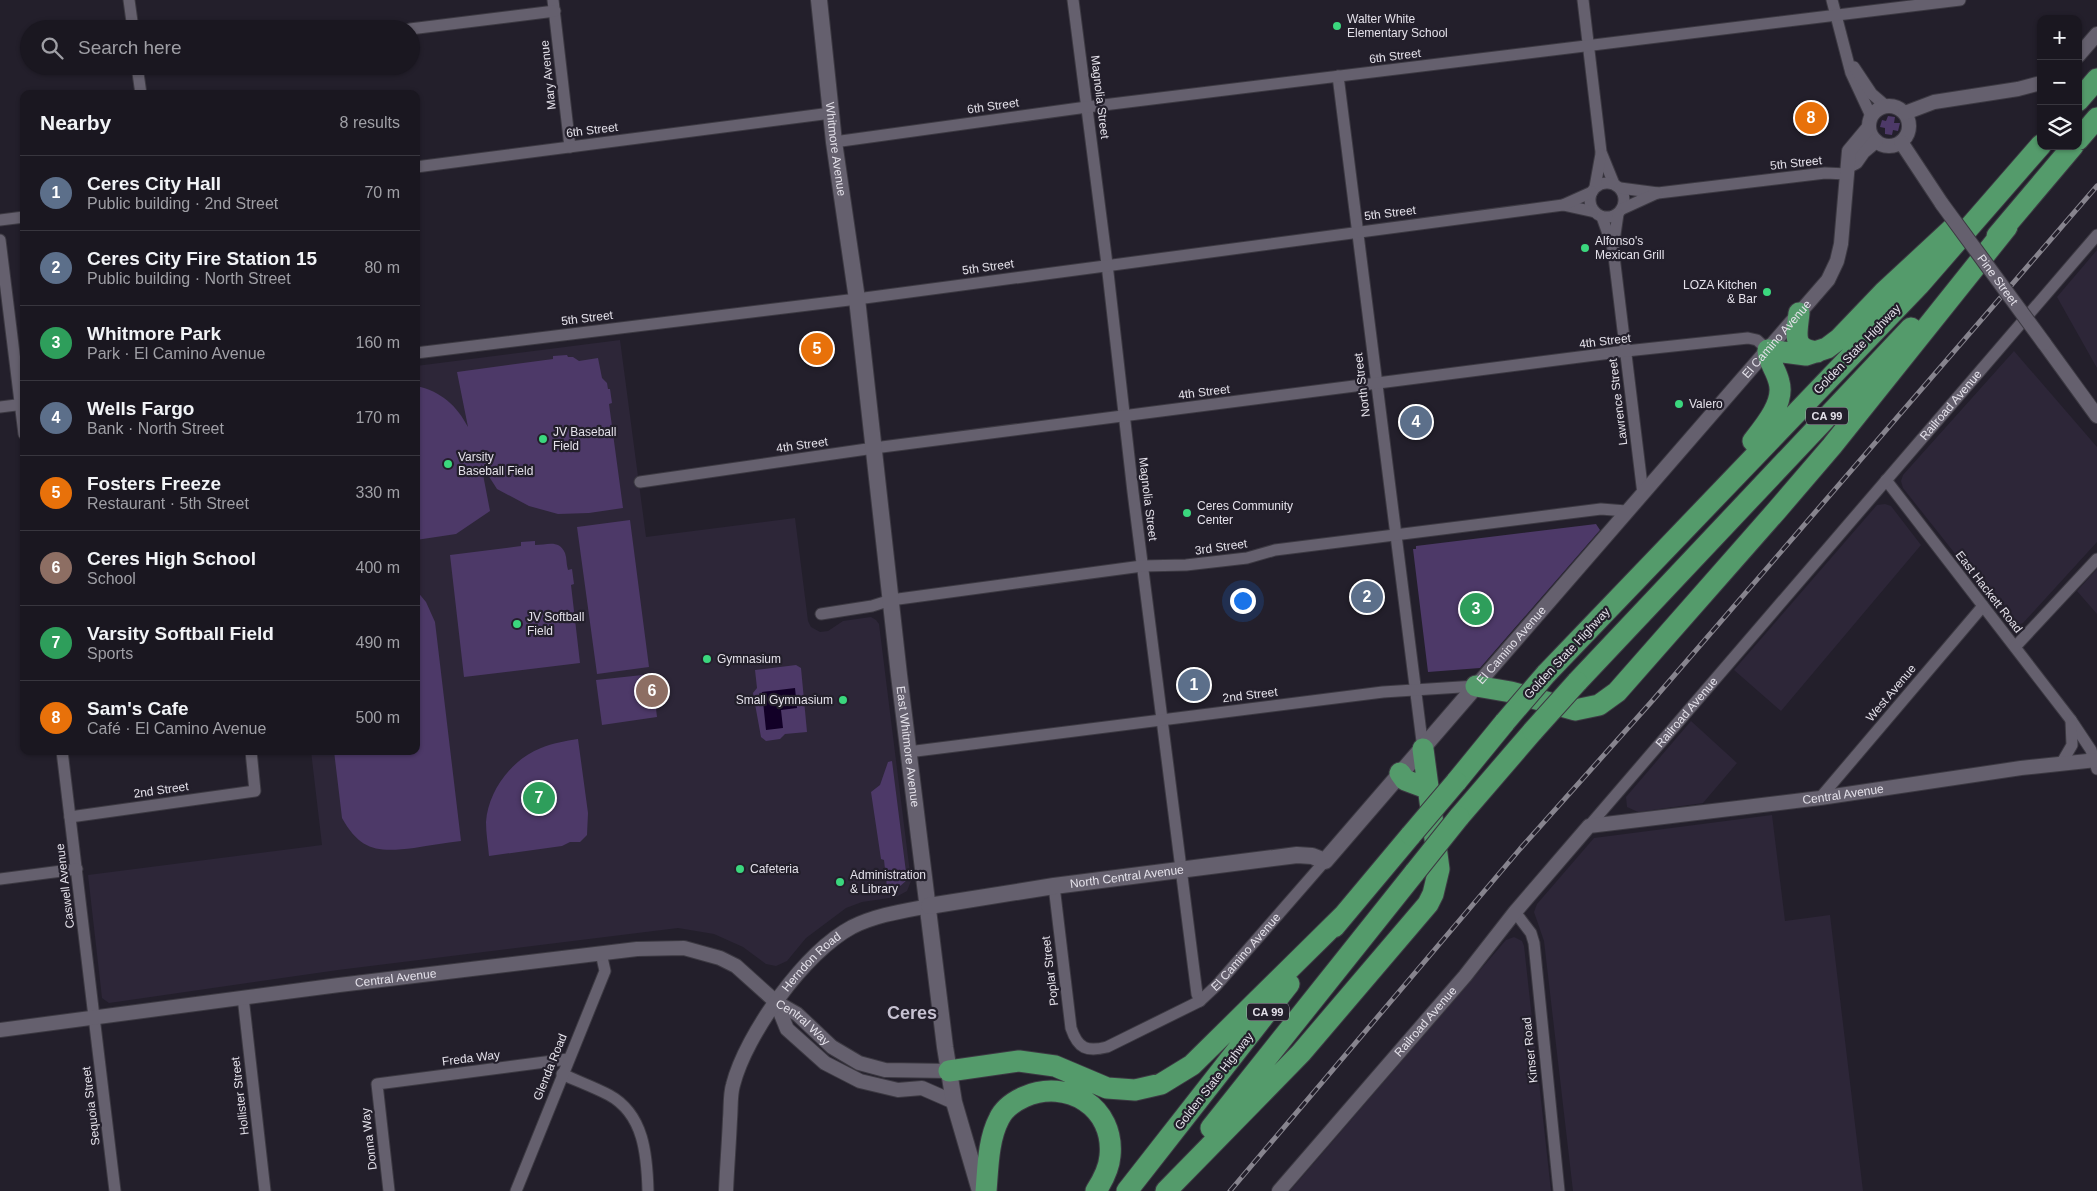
<!DOCTYPE html>
<html lang="en">
<head>
<meta charset="utf-8">
<style>
  body { margin:0; font-family:Helvetica,sans-serif; background:#232029; color:#f1f3f6 }
  .controls { position:absolute; right:15px; top:15px; display:grid; overflow:hidden; border-radius:10px; box-shadow:0 1px 4px #0004 }
  .controls button { width:45px; height:45px; display:grid; place-items:center; padding:0; border:0; border-bottom:1px solid #38363e; background:#1a1720; color:#f1f3f6; font:25px sans-serif }
  .you { position:absolute; left:1242px; top:600px; width:18px; height:18px; margin:-12px; border:4px solid #fff; border-radius:50%; background:#1a73e8; box-shadow:0 0 0 8px #1a73e833 }
  .badge { display:grid; place-items:center; width:32px; height:32px; border-radius:50%; background:#0b8043; color:#fff; font-size:16px; font-weight:700 }
  .pin { position:absolute; translate:-50% -50%; border:2px solid #fff; box-shadow:0 1px 5px #0006 }
  .list { margin:0; padding:0; list-style:none }
  h2 { display:flex; justify-content:space-between; align-items:center; height:65px; margin:0; padding:0 20px; font-size:21px }
  h2 small { font-size:16px; font-weight:400; color:#9f9fa5 }
  .list li { display:grid; grid-template-columns:32px 1fr auto; gap:15px; align-items:center; box-sizing:border-box; height:75px; padding:0 20px; border-top:1px solid #38363e }
  .list b { display:block; font-size:19px; white-space:nowrap }
  .list p { margin:0; font-size:16px; white-space:nowrap; color:#9f9fa5 }
  .list em { font-size:16px; font-style:normal; color:#9f9fa5 }
  .icon { flex:none; width:28px; height:28px; fill:none; stroke:currentColor; stroke-width:2; stroke-linecap:round; stroke-linejoin:round }
  .map { position:relative; flex:none; width:2097px; height:1191px; overflow:hidden }
  .search { position:absolute; background:#1a1720; box-shadow:0 1px 4px #0004; left:20px; top:20px; width:400px; height:55px; display:flex; align-items:center; gap:12px; box-sizing:border-box; padding:0 18px; border-radius:28px; color:#9f9fa5; font-size:19px }
  .panel { position:absolute; background:#1a1720; box-shadow:0 1px 4px #0004; left:20px; top:90px; width:400px; height:665px; border-radius:10px }
  .map>svg:first-child { display:block }
</style>
</head>
<body>
<div class="map">
<svg width="2097" height="1191" viewBox="0 0 2097 1191">
  <rect width="100%" height="100%" fill="#231f2b"/>
  <path fill="#2d2638" d="M 2097,250 L 2097,368 L 2057,297 Z
    M 620,340 L 646,537 L 795,518 L 808,621 L 811,627 L 820,632 L 828,631 L 843,621 L 871,617 L 876,620 L 879,624 L 911,881 L 907,891 L 896,897 L 862,902 L 846,908 L 806,938 L 787,961 L 776,966 L 766,964 L 743,947 L 714,934 L 678,928 L 338,970 L 109,1003 L 102,998 L 88,875 L 322,845 L 311,751 L 416,751 L 416,366 Z
    M 2014,351 L 2097,447 L 2097,542 L 2023,623 L 2015,626 L 2010,623 L 1903,488 L 1901,481 L 1903,475 Z
    M 1885,504 L 1891,506 L 1921,545 L 1781,711 L 1734,670 L 1877,505 Z
    M 2097,569 L 2097,614 L 2077,591 Z
    M 1691,721 L 1737,763 L 1703,803 L 1638,812 L 1627,807 L 1626,797 Z
    M 1772,815 L 1785,921 L 1830,915 L 1863,1191 L 1573,1191 L 1544,941 L 1534,912 L 1537,904 L 1594,838 Z
    M 1514,937 L 1522,941 L 1524,946 L 1551,1191 L 1290,1191 L 1506,940 Z"/>
  <path fill="#4d3968" d="M 1888,116 L 1895,117 L 1894,123 L 1900,123 L 1898,131 L 1893,130 L 1892,135 L 1885,134 L 1885,128 L 1880,127 L 1882,120 L 1886,121 Z
    M 567,355 L 568,357 L 573,357 L 579,361 L 598,358 L 602,378 L 607,383 L 608,389 L 610,389 L 612,403 L 609,404 L 623,508 L 589,513 L 558,514 L 529,506 L 497,489 L 481,464 L 490,511 L 456,534 L 416,540 L 416,386 C 441,391 457,406 468,427 L 457,372 L 553,359 L 553,356 Z
    M 630,520 L 649,667 L 597,674 L 577,527 Z
    M 1596,524 L 1600,530 L 1480,668 L 1428,672 L 1413,549 L 1416,549 L 1416,546 Z
    M 535,541 L 535,545 C 547,545 559,539 565,553 C 567,558 566,564 568,570 L 572,569 L 574,584 L 571,585 L 580,663 L 464,677 L 450,555 L 521,546 L 521,542 Z
    M 416,590 L 426,602 L 435,622 L 461,841 C 445,843 430,845 414,848 C 379,852 361,852 342,818 L 334,751 L 416,751 Z
    M 796,665 L 801,668 L 807,732 L 785,734 L 780,739 L 766,741 L 761,737 L 753,693 L 757,688 L 755,670 Z
    M 652,674 L 657,717 L 602,725 L 596,680 Z
    M 578,739 L 588,813 L 587,835 L 580,842 L 570,842 L 562,846 L 489,856 C 488,845 486,833 486,822 C 488,791 512,759 541,748 C 553,743 565,741 578,739 Z
    M 892,761 L 907,880 L 899,887 L 887,887 L 884,860 L 881,859 L 871,792 L 880,785 L 888,762 Z"/>
  <path fill="#120027" d="M 795,688 L 797,708 L 781,710 L 783,728 L 766,730 L 762,692 Z"/>
  <g fill="none" stroke-linecap="round" stroke-linejoin="round">
    <defs>
      <g id="minor">
        <path d="M 129,0 L 133,29"/>
        <path d="M 553,0 L 570,147"/>
        <path d="M 1073,0 L 1107,264 L 1133,492 L 1197,994 L 1200,1001"/>
        <path d="M 1583,0 L 1601,152 L 1614,184"/>
        <path d="M 1832,0 L 1851,73 L 1871,116"/>
        <path d="M 410,29 L 555,11"/>
        <path d="M 137,66 L 141,94"/>
        <path d="M 1854,67 L 1872,94 L 1886,106"/>
        <path d="M 1338,76 L 1423,749"/>
        <path d="M 834,142 L 1087,107 L 1960,0"/>
        <path d="M 416,167 L 831,113"/>
        <circle cx="1607" cy="200" r="17"/>
        <path d="M 1595,187 L 1601,154"/>
        <path d="M 1620,188 L 1658,193 L 1825,173 L 1847,174"/>
        <path d="M 1563,205 L 1595,212"/>
        <path d="M 1622,209 L 1657,193"/>
        <path d="M 1602,217 L 1613,248 L 1643,494"/>
        <path d="M 0,220 L 24,217"/>
        <path d="M 0,240 L 24,434"/>
        <path d="M 1613,248 L 1618,214"/>
        <path d="M 416,353 L 857,299 L 1563,205 L 1592,192"/>
        <path d="M 0,407 L 24,404"/>
        <path d="M 1886,480 L 2071,720 L 2091,750 L 2097,769"/>
        <path d="M 640,482 L 874,448 L 1626,351 L 1748,338 L 1757,340 L 1768,350"/>
        <path d="M 821,614 L 872,606 L 891,600 L 1142,566 L 1186,565 L 1247,558 L 1275,550 L 1601,509 L 1626,511"/>
        <path d="M 2015,647 L 2097,559"/>
        <path d="M 62,751 L 115,1191"/>
        <path d="M 908,752 L 1383,692 L 1476,686"/>
        <path d="M 2061,764 L 2072,745 L 2071,720"/>
        <path d="M 1820,798 L 1983,606"/>
        <path d="M 70,817 L 255,791 L 251,751"/>
        <path id="s1" d="M 1589,826 L 2097,235"/>
        <path d="M 0,879 L 77,869"/>
        <path id="s2" d="M 1054,886 L 1071,1028 C 1078,1049 1087,1052 1107,1047 L 1200,1001 L 1216,986 L 1325,861"/>
        <path d="M 1515,912 L 1531,933 L 1534,943 L 1559,1191"/>
        <path d="M 243,997 L 265,1191"/>
        <path d="M 562,1074 C 577,1081 594,1087 609,1095 C 644,1114 647,1155 648,1191"/>
        <path d="M 389,1191 L 377,1084 L 568,1059"/>
        <path d="M 516,1191 L 605,971 L 601,953"/>
      </g>
      <g id="tertiary">
        <path d="M 2078,56 L 2097,34"/>
        <circle cx="1889" cy="126" r="20"/>
        <path d="M 1905,113 L 1934,102 L 2018,89 L 2041,83"/>
        <path d="M 1901,142 L 1942,204"/>
        <path d="M 1848,166 L 1856,162 L 1863,152 L 1876,141"/>
        <path d="M 2044,343 L 2097,416"/>
        <path id="s3" d="M 1476,686 L 1828,280 L 1837,261 L 1841,244 L 1849,151 L 1869,127"/>
        <path d="M 776,1002 L 787,1029 L 825,1063 L 860,1081 L 898,1090 L 922,1088 L 954,1102"/>
        <path id="s4" d="M 0,1030 L 339,985 L 637,949 L 684,948 L 720,958 L 736,966 L 776,1002 L 797,1014 L 832,1047 L 859,1063 L 885,1070 L 949,1071"/>
        <path id="s5" d="M 726,1191 C 727,1167 729,1143 730,1119 C 731,1108 730,1095 733,1085 C 746,1034 805,952 852,927 C 876,915 903,911 929,906"/>
        <path id="s6" d="M 1279,1191 L 1465,976 L 1515,912 L 1589,826 L 1820,798 L 2021,768 L 2097,760"/>
      </g>
      <g id="secondary">
        <path id="s7" d="M 819,0 L 834,142 L 857,299 L 899,675 L 945,1047 L 954,1102 L 980,1191"/>
        <path id="s8" d="M 929,906 L 1054,886 L 1297,855 L 1312,856 L 1325,861 L 1476,686"/>
      </g>
      <path id="motorway" d="M 2078,101 L 2097,79
        M 2078,140 L 2097,118
        M 1997,236 L 2073,146
        M 1799,313 C 1797,334 1791,349 1817,352
        M 1753,441 C 1765,426 1785,402 1779,382 C 1776,369 1769,364 1768,350 L 1806,355 L 1827,348 L 1839,339 L 1884,292 L 1953,228
        M 1546,674 L 1919,285 L 2041,145
        M 1577,682 L 1911,328
        M 1476,686 L 1511,692 L 1575,710 L 1599,705 L 1617,692 L 1778,509 L 1832,446 L 2007,227
        M 1400,773 L 1405,780 L 1429,789
        M 1456,782 L 1505,722
        M 1459,817 L 1533,731
        M 1334,927 L 1411,835
        M 949,1071 L 1019,1061 L 1055,1066 L 1107,1088 L 1135,1090 L 1161,1084 L 1192,1065 L 1343,916
        M 1211,1128 L 1415,872
        M 986,1191 C 988,1168 988,1140 999,1119 C 1004,1108 1013,1102 1024,1097 C 1067,1078 1115,1107 1110,1156 C 1109,1169 1103,1180 1096,1191
        M 1127,1191 L 1289,984
        M 1166,1191 L 1301,1053 L 1428,904 L 1433,894 L 1439,869 L 1423,749"/>
    </defs>
    <use href="#minor" stroke="#3c3942" stroke-width="13"/>
    <use href="#tertiary" stroke="#3c3942" stroke-width="16"/>
    <use href="#secondary" stroke="#3c3942" stroke-width="18"/>
    <use href="#motorway" stroke="#3c3942" stroke-width="23"/>
    <use href="#minor" stroke="#65606e" stroke-width="11"/>
    <use href="#tertiary" stroke="#65606e" stroke-width="14"/>
    <use href="#secondary" stroke="#65606e" stroke-width="16"/>
    <use href="#motorway" stroke="#549b6b" stroke-width="21"/>
    <defs>
      <path id="rail" d="M 1230,1191 L 1520,849 L 1653,700 L 2097,186"/>
    </defs>
    <use href="#rail" stroke="#87848e" stroke-width="5"/>
    <use href="#rail" stroke="#231f2b" stroke-width="3" stroke-dasharray="9" stroke-linecap="butt"/>
    <defs>
      <g id="tertiary-bridge">
        <path id="s9" d="M 1942,204 L 2044,343"/>
      </g>
      <path id="motorway-bridge" d="M 1505,722 L 1546,674
        M 1533,731 L 1577,682
        M 1411,835 L 1456,782
        M 1415,872 L 1459,817"/>
    </defs>
    <use href="#tertiary-bridge" stroke="#3c3942" stroke-width="16" stroke-linecap="butt"/>
    <use href="#motorway-bridge" stroke="#3c3942" stroke-width="23" stroke-linecap="butt"/>
    <use href="#tertiary-bridge" stroke="#65606e" stroke-width="14"/>
    <use href="#motorway-bridge" stroke="#549b6b" stroke-width="21"/>
  </g>
  <g fill="#3bd77e" stroke="#231f2b" stroke-width="2">
    <circle cx="1337" cy="26" r="5"/>
    <circle cx="1585" cy="248" r="5"/>
    <circle cx="1767" cy="292" r="5"/>
    <circle cx="1679" cy="404" r="5"/>
    <circle cx="543" cy="439" r="5"/>
    <circle cx="448" cy="464" r="5"/>
    <circle cx="1187" cy="513" r="5"/>
    <circle cx="517" cy="624" r="5"/>
    <circle cx="707" cy="659" r="5"/>
    <circle cx="843" cy="700" r="5"/>
    <circle cx="740" cy="869" r="5"/>
    <circle cx="840" cy="882" r="5"/>
  </g>
  <g text-anchor="middle" dominant-baseline="central" stroke-width="4.5" stroke-linejoin="round" paint-order="stroke">
    <g fill="#231f2b" stroke="#aaa7b1" stroke-width="1">
      <rect x="1806" y="407.5" width="42" height="17" rx="4"/>
      <rect x="1247" y="1003.5" width="42" height="17" rx="4"/>
    </g>
    <g font-size="11" font-weight="bold" fill="#e4e1ea">
      <text x="1827" y="416">CA 99</text>
      <text x="1268" y="1012">CA 99</text>
    </g>
    <g font-size="12" fill="#e4e1ea" stroke="#231f2b" text-anchor="start">
      <text x="1347" y="19">Walter White<tspan x="1347" dy="14">Elementary School</tspan></text>
      <text x="1595" y="241">Alfonso's<tspan x="1595" dy="14">Mexican Grill</tspan></text>
      <text x="1757" y="285" text-anchor="end">LOZA Kitchen<tspan x="1757" dy="14">&amp; Bar</tspan></text>
      <text x="1689" y="404">Valero</text>
      <text x="553" y="432">JV Baseball<tspan x="553" dy="14">Field</tspan></text>
      <text x="458" y="457">Varsity<tspan x="458" dy="14">Baseball Field</tspan></text>
      <text x="1197" y="506">Ceres Community<tspan x="1197" dy="14">Center</tspan></text>
      <text x="527" y="617">JV Softball<tspan x="527" dy="14">Field</tspan></text>
      <text x="717" y="659">Gymnasium</text>
      <text x="833" y="700" text-anchor="end">Small Gymnasium</text>
      <text x="750" y="869">Cafeteria</text>
      <text x="850" y="875">Administration<tspan x="850" dy="14">&amp; Library</tspan></text>
    </g>
    <g font-size="12" fill="#e4e1ea" stroke="#231f2b">
      <text transform="translate(1395 56) rotate(-7)">6th Street</text>
      <text transform="translate(548 75) rotate(-96)">Mary Avenue</text>
      <text transform="translate(1100 97) rotate(83)">Magnolia Street</text>
      <text transform="translate(993 106) rotate(-8)">6th Street</text>
      <text transform="translate(592 130) rotate(-7)">6th Street</text>
      <text stroke="none"><textPath href="#s7" startOffset="150">Whitmore Avenue</textPath></text>
      <text transform="translate(1796 163) rotate(-6)">5th Street</text>
      <text transform="translate(1390 213) rotate(-7)">5th Street</text>
      <text transform="translate(988 267) rotate(-8)">5th Street</text>
      <text stroke="none"><textPath href="#s9" startOffset="94">Pine Street</textPath></text>
      <text transform="translate(587 318) rotate(-7)">5th Street</text>
      <text stroke="none"><textPath href="#s3" startOffset="459">El Camino Avenue</textPath></text>
      <text transform="translate(1605 341) rotate(-7)">4th Street</text>
      <text transform="translate(1857 349) rotate(-46)">Golden State Highway</text>
      <text transform="translate(1362 385) rotate(-97)">North Street</text>
      <text transform="translate(1204 392) rotate(-7)">4th Street</text>
      <text transform="translate(1618 402) rotate(-97)">Lawrence Street</text>
      <text stroke="none"><textPath href="#s1" startOffset="555">Railroad Avenue</textPath></text>
      <text transform="translate(802 445) rotate(-8)">4th Street</text>
      <text transform="translate(1148 499) rotate(83)">Magnolia Street</text>
      <text transform="translate(1221 547) rotate(-8)">3rd Street</text>
      <text transform="translate(1989 592) rotate(52)">East Hackett Road</text>
      <text stroke="none"><textPath href="#s3" startOffset="54">El Camino Avenue</textPath></text>
      <text transform="translate(1567 653) rotate(-47)">Golden State Highway</text>
      <text transform="translate(1891 693) rotate(-50)">West Avenue</text>
      <text transform="translate(1250 695) rotate(-7)">2nd Street</text>
      <text stroke="none"><textPath href="#s1" startOffset="150">Railroad Avenue</textPath></text>
      <text stroke="none"><textPath href="#s7" startOffset="752">East Whitmore Avenue</textPath></text>
      <text transform="translate(161 790) rotate(-8)">2nd Street</text>
      <text stroke="none"><textPath href="#s6" startOffset="735">Central Avenue</textPath></text>
      <text stroke="none"><textPath href="#s8" startOffset="200">North Central Avenue</textPath></text>
      <text transform="translate(65 886) rotate(-97)">Caswell Avenue</text>
      <text stroke="none"><textPath href="#s2" startOffset="361">El Camino Avenue</textPath></text>
      <text stroke="none"><textPath href="#s5" startOffset="254">Herndon Road</textPath></text>
      <text transform="translate(1050 971) rotate(-97)">Poplar Street</text>
      <text stroke="none"><textPath href="#s4" startOffset="399">Central Avenue</textPath></text>
      <text stroke="none"><textPath href="#s6" startOffset="224">Railroad Avenue</textPath></text>
      <text stroke="none"><textPath href="#s4" startOffset="832">Central Way</textPath></text>
      <text transform="translate(1530 1050) rotate(-96)">Kinser Road</text>
      <text transform="translate(471 1058) rotate(-7)">Freda Way</text>
      <text transform="translate(550 1067) rotate(-68)">Glenda Road</text>
      <text transform="translate(1214 1081) rotate(-52)">Golden State Highway</text>
      <text transform="translate(240 1096) rotate(-97)">Hollister Street</text>
      <text transform="translate(91 1106) rotate(-97)">Sequoia Street</text>
      <text transform="translate(369 1139) rotate(-97)">Donna Way</text>
    </g>
    <g font-size="18" font-weight="bold" fill="#c6c1d1" stroke="#231f2b">
      <text x="912" y="1013">Ceres</text>
    </g>
  </g>
</svg>
<div class="controls">
<button>+</button>
<button>−</button>
<button><svg class="icon" aria-label="layers" viewBox="0 0 24 24"><path d="M12 4l9 5-9 5-9-5zM3 14l9 5 9-5"/></svg></button>
</div>
<div class="you"></div>
<div class="pin badge" style="left:1194px;top:685px;background:#5c6f8a">1</div>
<div class="pin badge" style="left:1367px;top:597px;background:#5c6f8a">2</div>
<div class="pin badge" style="left:1476px;top:609px;background:#2e9e5b">3</div>
<div class="pin badge" style="left:1416px;top:422px;background:#5c6f8a">4</div>
<div class="pin badge" style="left:817px;top:349px;background:#e8710a">5</div>
<div class="pin badge" style="left:652px;top:691px;background:#8d6e63">6</div>
<div class="pin badge" style="left:539px;top:798px;background:#2e9e5b">7</div>
<div class="pin badge" style="left:1811px;top:118px;background:#e8710a">8</div>
<div class="search"><svg class="icon" aria-label="search" viewBox="0 0 24 24"><circle cx="10" cy="10" r="6"/><path d="M15 15l6 6"/></svg>Search here</div>
<section class="panel">
<h2>Nearby<small>8 results</small></h2>
<ul class="list">
<li><span class="badge" style="background:#5c6f8a">1</span><div><b>Ceres City Hall</b><p>Public building · 2nd Street</p></div><em>70 m</em></li>
<li><span class="badge" style="background:#5c6f8a">2</span><div><b>Ceres City Fire Station 15</b><p>Public building · North Street</p></div><em>80 m</em></li>
<li><span class="badge" style="background:#2e9e5b">3</span><div><b>Whitmore Park</b><p>Park · El Camino Avenue</p></div><em>160 m</em></li>
<li><span class="badge" style="background:#5c6f8a">4</span><div><b>Wells Fargo</b><p>Bank · North Street</p></div><em>170 m</em></li>
<li><span class="badge" style="background:#e8710a">5</span><div><b>Fosters Freeze</b><p>Restaurant · 5th Street</p></div><em>330 m</em></li>
<li><span class="badge" style="background:#8d6e63">6</span><div><b>Ceres High School</b><p>School</p></div><em>400 m</em></li>
<li><span class="badge" style="background:#2e9e5b">7</span><div><b>Varsity Softball Field</b><p>Sports</p></div><em>490 m</em></li>
<li><span class="badge" style="background:#e8710a">8</span><div><b>Sam's Cafe</b><p>Café · El Camino Avenue</p></div><em>500 m</em></li>
</ul>
</section>
</div>
</body>
</html>
